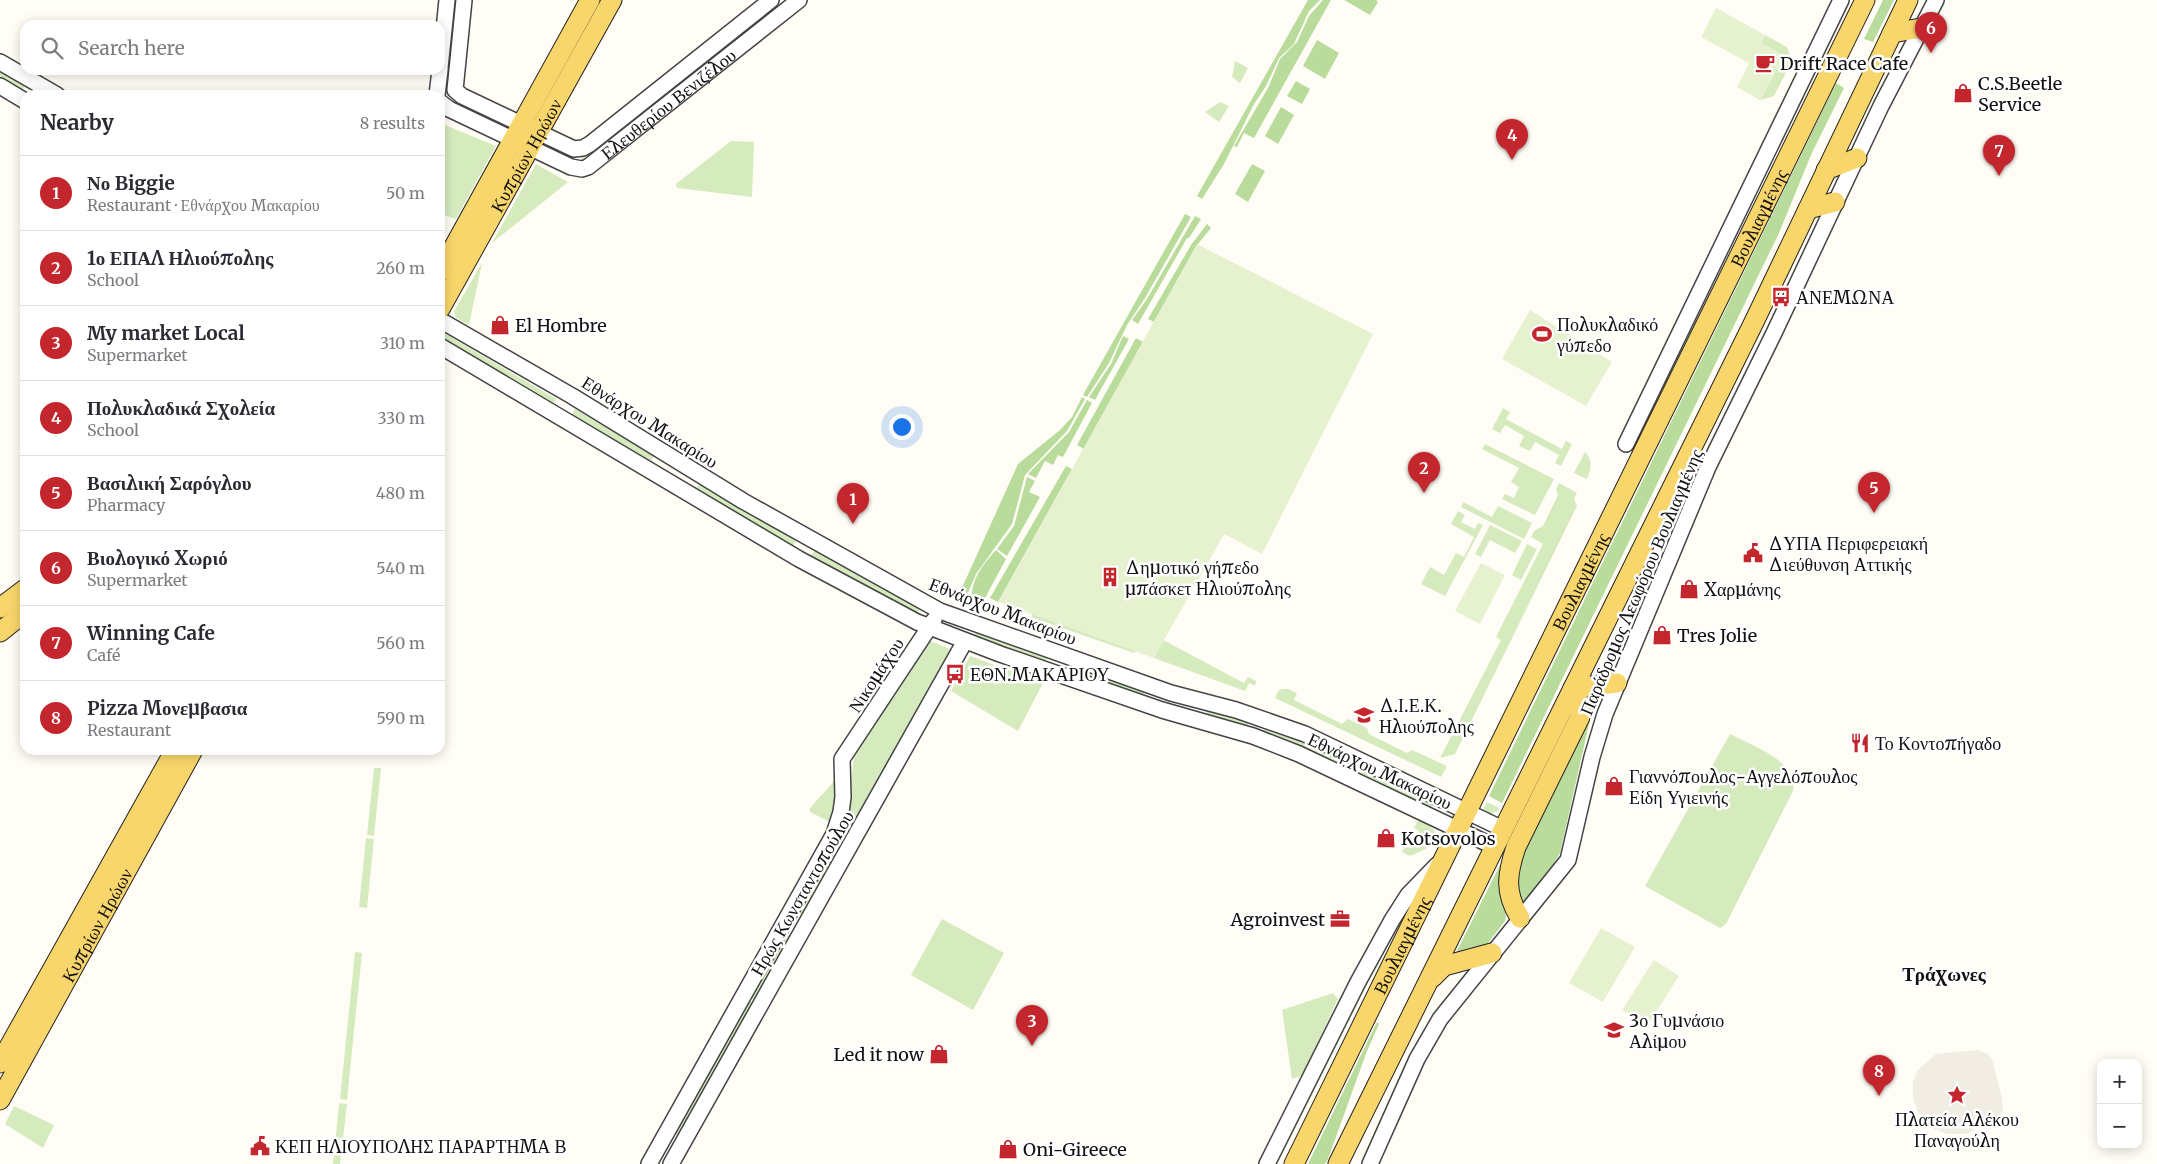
<!DOCTYPE html>
<html lang="en">
<head>
<meta charset="utf-8">
<style>
  body { margin:0; font-family:Merriweather,serif; background:#f7f7f7; color:#2b2b33 }
  .controls { position:absolute; right:15px; bottom:15px; display:grid; overflow:hidden; border-radius:10px; box-shadow:0 2px 12px #0003 }
  .controls button { width:45px; height:45px; display:grid; place-items:center; padding:0; border:0; border-bottom:1px solid #e1e1e2; background:#fff; color:#2b2b33; font:25px sans-serif }
  .you { position:absolute; left:901px; top:426px; width:18px; height:18px; margin:-12px; border:4px solid #fff; border-radius:50%; background:#1a73e8; box-shadow:0 0 0 8px #1a73e833 }
  .badge { display:grid; place-items:center; width:32px; height:32px; border-radius:50%; background:#c4262e; color:#fff; font-size:16px; font-weight:700 }
  .pin { position:absolute; translate:-50% -41px; filter:drop-shadow(0 1px 2px #0008) }
  .pin::after { content:''; position:absolute; top:26px; width:18px; height:15px; background:inherit; clip-path:polygon(0 0,100% 0,50% 100%) }
  .list { margin:0; padding:0; list-style:none }
  h2 { display:flex; justify-content:space-between; align-items:center; height:65px; margin:0; padding:0 20px; font-size:21px }
  h2 small { font-size:16px; font-weight:400; color:#7c7c81 }
  .list li { display:grid; grid-template-columns:32px 1fr auto; gap:15px; align-items:center; box-sizing:border-box; height:75px; padding:0 20px; border-top:1px solid #e1e1e2 }
  .list b { display:block; font-size:19px; white-space:nowrap }
  .list p { margin:0; font-size:16px; white-space:nowrap; color:#7c7c81 }
  .list em { font-size:16px; font-style:normal; color:#7c7c81 }
  .icon { flex:none; width:28px; height:28px; fill:none; stroke:currentColor; stroke-width:2; stroke-linecap:round; stroke-linejoin:round }
  .map { position:relative; flex:none; width:2157px; height:1164px; overflow:hidden }
  .search { position:absolute; background:#fff; box-shadow:0 2px 12px #0003; left:20px; top:20px; width:425px; height:55px; display:flex; align-items:center; gap:12px; box-sizing:border-box; padding:0 18px; border-radius:15px; color:#7c7c81; font-size:19px }
  .panel { position:absolute; background:#fff; box-shadow:0 2px 12px #0003; left:20px; top:90px; width:425px; height:665px; border-radius:15px }
  .map>svg:first-child { display:block }
</style>
</head>
<body>
<div class="map">
<svg width="2157" height="1164" viewBox="0 0 2157 1164">
  <rect width="100%" height="100%" fill="#fffdf5"/>
  <path fill="#d5ebbd" d="M 452,0 L 458,0 L 450,79 L 444,78 Z
    M 769,11 L 770,13 L 661,100 L 659,98 Z
    M 1765,35 L 1787,47 L 1792,61 L 1774,96 L 1760,100 L 1784,56 L 1761,43 Z
    M 1235,61 L 1248,68 L 1240,83 L 1232,77 Z
    M 0,70 L 25,85 L 22,91 L 0,78 Z
    M 657,101 L 658,102 L 591,155 L 583,160 L 581,157 L 589,154 Z
    M 460,102 L 508,123 L 505,128 L 458,107 Z
    M 1220,102 L 1229,106 L 1219,122 L 1205,112 Z
    M 440,123 L 496,146 L 456,219 L 440,214 Z
    M 731,141 L 754,142 L 752,197 L 677,188 L 676,184 Z
    M 536,164 L 568,182 L 492,243 Z
    M 482,263 L 469,325 L 456,318 L 454,311 Z
    M 444,333 L 556,399 L 552,405 L 440,339 Z
    M 1503,408 L 1510,412 L 1506,419 L 1562,449 L 1566,441 L 1572,444 L 1561,466 L 1555,463 L 1559,455 L 1535,442 L 1530,451 L 1519,446 L 1524,436 L 1505,425 L 1500,433 L 1492,429 Z
    M 575,409 L 654,456 L 650,463 L 571,416 Z
    M 1485,444 L 1554,479 L 1535,515 L 1502,499 L 1505,494 L 1514,498 L 1519,487 L 1511,482 L 1519,468 L 1482,449 Z
    M 1585,452 C 1593,459 1591,470 1587,479 L 1574,473 Z
    M 1559,483 L 1577,493 L 1574,499 L 1577,506 L 1455,754 L 1440,758 L 1501,640 L 1496,637 L 1543,544 L 1531,537 L 1534,531 L 1543,526 L 1558,495 L 1556,490 Z
    M 699,484 L 796,541 L 793,546 L 696,490 Z
    M 1463,502 L 1492,517 L 1498,506 L 1532,523 L 1524,539 L 1461,507 Z
    M 1458,511 L 1465,515 L 1461,522 L 1475,529 L 1478,523 L 1483,525 L 1445,596 L 1421,584 L 1430,567 L 1444,575 L 1456,553 L 1464,557 L 1474,537 L 1451,524 Z
    M 1490,525 L 1522,541 L 1515,553 L 1490,540 L 1481,557 L 1475,554 Z
    M 1527,544 L 1537,549 L 1521,580 L 1512,575 Z
    M 815,550 L 919,609 L 915,616 L 810,557 Z
    M 1036,607 L 1137,648 L 1134,653 L 1031,617 Z
    M 976,631 L 1048,656 L 1046,662 L 974,637 Z
    M 1163,640 L 1244,683 L 1248,677 L 1256,681 L 1255,686 L 1249,683 L 1245,691 L 1154,658 Z
    M 930,641 L 950,649 L 852,829 L 849,830 L 846,825 L 854,756 Z
    M 970,656 L 1043,683 L 1018,731 L 951,691 Z
    M 1081,669 L 1143,690 L 1144,695 L 1143,696 L 1079,674 L 1079,670 Z
    M 1282,689 L 1288,689 L 1297,693 L 1294,700 L 1342,724 L 1348,719 L 1367,728 L 1369,734 L 1407,753 L 1412,750 L 1447,766 L 1441,777 L 1275,698 L 1278,691 Z
    M 1207,707 L 1249,722 L 1246,728 L 1207,714 L 1204,709 Z
    M 1263,727 L 1307,742 L 1434,803 L 1431,809 L 1304,748 L 1264,733 Z
    M 1730,734 C 1752,746 1798,760 1793,791 L 1726,924 L 1720,928 L 1645,886 Z
    M 374,768 L 381,768 L 374,836 L 367,835 Z
    M 836,779 L 838,782 L 833,818 L 828,821 L 810,812 L 810,808 Z
    M 1487,802 L 1499,808 L 1498,811 L 1483,817 L 1481,814 Z
    M 1418,820 C 1430,826 1440,829 1434,845 L 1410,856 L 1402,852 L 1405,846 L 1411,848 L 1419,831 L 1414,828 Z
    M 366,838 L 374,839 L 367,908 L 359,907 Z
    M 832,849 L 838,852 L 803,916 L 797,912 Z
    M 942,919 L 1004,953 L 973,1010 L 911,975 Z
    M 785,933 L 791,937 L 756,1001 L 750,997 Z
    M 355,952 L 362,953 L 347,1100 L 340,1099 Z
    M 1333,993 L 1338,999 L 1302,1076 L 1292,1079 L 1282,1010 Z
    M 748,1000 L 754,1004 L 679,1136 L 674,1133 Z
    M 339,1103 L 347,1104 L 340,1164 L 333,1164 Z
    M 14,1106 L 54,1125 L 43,1148 L 5,1124 Z"/>
  <path fill="#b9dc9c" d="M 1308,0 L 1320,0 L 1309,11 L 1294,44 L 1279,58 L 1266,86 L 1254,104 L 1224,164 L 1202,199 L 1197,196 Z
    M 1323,0 L 1331,0 L 1254,138 L 1244,133 L 1237,147 L 1234,146 L 1268,88 L 1280,59 L 1297,42 L 1309,16 Z
    M 1344,0 L 1376,0 L 1378,2 L 1370,15 Z
    M 1883,0 L 1894,0 L 1873,42 L 1864,39 Z
    M 1317,40 L 1339,53 L 1325,79 L 1303,66 Z
    M 1296,81 L 1310,89 L 1302,104 L 1287,96 Z
    M 1836,83 L 1844,88 L 1811,155 L 1779,233 L 1502,803 L 1489,796 Z
    M 1281,107 L 1294,115 L 1278,144 L 1265,136 Z
    M 1252,164 L 1265,171 L 1248,202 L 1235,194 Z
    M 1185,214 L 1191,217 L 1145,298 L 1127,325 L 1109,363 L 1087,397 L 1083,395 Z
    M 1195,216 L 1201,219 L 1189,238 L 1187,238 L 1138,324 L 1132,320 L 1147,299 Z
    M 1207,224 L 1211,228 L 1198,244 L 1154,322 L 1148,319 L 1191,245 Z
    M 1123,336 L 1129,339 L 1095,400 L 1089,397 L 1111,364 Z
    M 1136,338 L 1143,342 L 1084,449 L 1077,445 Z
    M 1082,397 L 1085,399 L 1067,431 L 1025,475 L 1012,524 L 976,574 L 968,593 L 961,590 L 1018,464 L 1060,430 L 1072,417 Z
    M 1087,400 L 1092,403 L 1063,457 L 1058,455 L 1053,465 L 1045,461 L 1036,478 L 1028,474 L 1069,432 Z
    M 1066,466 L 1072,469 L 998,602 L 990,598 Z
    M 1027,477 L 1035,481 L 1029,492 L 1040,497 L 1007,556 L 997,549 L 1014,526 Z
    M 996,550 L 1006,559 L 984,600 L 972,595 C 972,578 985,562 996,550 Z
    M 1588,713 L 1591,715 L 1560,853 L 1552,867 L 1524,901 L 1520,901 L 1515,883 L 1518,861 Z
    M 1500,865 L 1500,888 L 1506,916 L 1505,921 L 1485,947 L 1456,953 Z
    M 1377,1022 L 1379,1024 L 1367,1051 L 1328,1159 L 1325,1164 L 1308,1164 Z"/>
  <path fill="#e6f2cf" d="M 1716,8 L 1765,35 L 1761,43 L 1784,56 L 1760,100 L 1737,87 L 1749,63 L 1701,37 Z
    M 1197,244 L 1373,334 L 1262,554 L 1224,534 L 1154,658 L 998,602 Z
    M 1530,310 L 1612,362 L 1586,406 L 1502,359 Z
    M 1481,563 L 1505,575 L 1480,624 L 1455,611 Z
    M 1601,928 L 1635,947 L 1603,1002 L 1569,983 Z
    M 1654,960 L 1679,976 L 1647,1026 L 1622,1010 Z"/>
  <path fill="#f1ede2" d="M 1978,1050 L 1988,1054 L 1992,1059 L 2002,1098 L 2003,1111 L 1996,1119 L 1966,1134 L 1947,1134 L 1932,1128 L 1918,1113 L 1913,1097 L 1913,1082 L 1918,1070 L 1936,1054 Z"/>
  <g fill="none" stroke-linecap="round" stroke-linejoin="round">
    <defs>
      <g id="minor">
        <path d="M 464,0 L 455,90 L 462,96 L 574,149 L 583,148 L 590,144 L 771,0"/>
        <path d="M 0,62 L 57,95"/>
        <path d="M 440,68 L 447,0"/>
        <path d="M 0,86 L 25,101"/>
        <path d="M 437,95 L 440,70"/>
        <path id="s1" d="M 440,102 L 449,109 L 571,167 L 582,169 L 588,167 L 799,0"/>
        <path d="M 440,320 L 572,396 L 743,501 L 940,611 L 1171,693 L 1236,710 L 1305,734 L 1503,829"/>
        <path d="M 440,346 L 799,559 L 917,622 L 1000,654 L 1162,710 L 1253,736 L 1299,754 L 1495,847"/>
        <path d="M 1626,444 L 1841,0"/>
        <path d="M 649,1164 L 834,834 L 841,812 L 843,797 L 842,759 L 934,620"/>
        <path d="M 671,1164 L 965,641"/>
        <path d="M 1267,1164 L 1358,982 L 1392,920 L 1408,895 L 1437,865"/>
        <path d="M 1370,1164 L 1417,1059 L 1440,1019 L 1568,860 L 1592,757 L 1605,714 L 1708,467 L 1774,333 L 1881,106 L 1936,0"/>
      </g>
      <g id="major">
        <path d="M 1892,33 L 1921,28"/>
        <path d="M 1826,170 L 1857,158"/>
        <path d="M 1808,209 L 1835,202"/>
        <path d="M 440,272 L 590,0"/>
        <path id="s2" d="M 440,309 L 612,0"/>
        <path d="M 0,608 L 25,589"/>
        <path d="M 0,632 L 25,612"/>
        <path d="M 1520,918 C 1504,892 1507,874 1516,847 L 1580,717 L 1580,704 L 1573,688 L 1617,683"/>
        <path d="M 1433,977 L 1444,966 L 1492,953"/>
        <path d="M 0,1063 L 175,750"/>
        <path id="s3" d="M 0,1100 L 193,750"/>
        <path id="s4" d="M 1294,1164 L 1865,0"/>
        <path d="M 1338,1164 L 1754,322 L 1908,0"/>
      </g>
    </defs>
    <use href="#minor" stroke="#444" stroke-width="18"/>
    <use href="#major" stroke="#222" stroke-width="21"/>
    <use href="#minor" stroke="#fff" stroke-width="15"/>
    <use href="#major" stroke="#f9d66b" stroke-width="19"/>
  </g>
  <defs>
    <symbol id="cafe-bare" viewBox="-9 -9 18 18"><path d="M-5.5-4.5H6V0H3Q3 3.5 0 3.5H-2.5Q-5.5 3.5-5.5 0ZM3-3.2v2h1.7v-2ZM-6 4.5H4V6H-6Z" fill="#c4262e" stroke="#fff" stroke-width="2.5" paint-order="stroke"/></symbol>
    <symbol id="shop-bare" viewBox="-9 -9 18 18"><path d="M-5-2.5h2.3a2.7 3.5 0 0 1 5.4 0H5L5.5 6h-11ZM-1.5-2.5h3a1.5 2.3 0 0 0-3 0Z" fill="#c4262e" stroke="#fff" stroke-width="2.5" paint-order="stroke"/></symbol>
    <symbol id="bus-bare" viewBox="-9 -9 18 18"><path d="M-5-6H5V4H4V6H2V4H-2V6H-4V4H-5ZM-3.5-4V0h7V-4ZM-3.5 1.2v1.5H-2V1.2ZM2 1.2v1.5H3.5V1.2Z" fill="#c4262e" stroke="#fff" stroke-width="2.5" paint-order="stroke"/></symbol>
    <symbol id="stadium-bare" viewBox="-9 -9 18 18"><path d="M0-5a6.5 5 0 1 0 0 10a6.5 5 0 1 0 0-10ZM-3.5-1.8h7v3.6h-7Z" fill="#c4262e" stroke="#fff" stroke-width="2.5" paint-order="stroke"/></symbol>
    <symbol id="civic-bare" viewBox="-9 -9 18 18"><path d="M-.6-6.5H3V-4.5H.6V-3L4-1V1h2V6H-6V1h2V-1L-.6-3ZM-1.2 2.5V6h2.4V2.5Z" fill="#c4262e" stroke="#fff" stroke-width="2.5" paint-order="stroke"/></symbol>
    <symbol id="building-bare" viewBox="-9 -9 18 18"><path d="M-4-6H4V6H1V3H-1V6H-4ZM-2.5-4.3h1.7v1.8h-1.7ZM.8-4.3h1.7v1.8H.8ZM-2.5-1h1.7V.8h-1.7ZM.8-1h1.7V.8H.8Z" fill="#c4262e" stroke="#fff" stroke-width="2.5" paint-order="stroke"/></symbol>
    <symbol id="school-bare" viewBox="-9 -9 18 18"><path d="M0-5L7-2L0 1L-7-2ZM-4 1L0 2.5L4 1V4Q0 6-4 4Z" fill="#c4262e" stroke="#fff" stroke-width="2.5" paint-order="stroke"/></symbol>
    <symbol id="restaurant-bare" viewBox="-9 -9 18 18"><path d="M-5-6h1v4h1v-4h1v4h1v-4h1v5L-1.5 .5V6h-2V.5L-5-1ZM5-6V6H3V1.5H1.5Q1.5-4 5-6Z" fill="#c4262e" stroke="#fff" stroke-width="2.5" paint-order="stroke"/></symbol>
    <symbol id="office-bare" viewBox="-9 -9 18 18"><path d="M-6-3h4V-5.5h4V-3h4V5H-6ZM-1-4.5V-3h2v-1.5ZM-6 0V1H6V0Z" fill="#c4262e" stroke="#fff" stroke-width="2.5" paint-order="stroke"/></symbol>
    <symbol id="sight-bare" viewBox="-9 -9 18 18"><path d="M0-6L1.8-2.2L6-1.7L2.9 1.2L3.7 5.4L0 3.3L-3.7 5.4L-2.9 1.2L-6-1.7L-1.8-2.2Z" fill="#c4262e" stroke="#fff" stroke-width="2.5" paint-order="stroke"/></symbol>
  </defs>
  <g fill-rule="evenodd">
    <use href="#cafe-bare" x="1751" y="49" width="28" height="28"/>
    <use href="#shop-bare" x="1949" y="79" width="28" height="28"/>
    <use href="#bus-bare" x="1767" y="283" width="28" height="28"/>
    <use href="#shop-bare" x="486" y="311" width="28" height="28"/>
    <use href="#stadium-bare" x="1528" y="320" width="28" height="28"/>
    <use href="#civic-bare" x="1739" y="539" width="28" height="28"/>
    <use href="#building-bare" x="1096" y="563" width="28" height="28"/>
    <use href="#shop-bare" x="1675" y="575" width="28" height="28"/>
    <use href="#shop-bare" x="1648" y="621" width="28" height="28"/>
    <use href="#bus-bare" x="941" y="660" width="28" height="28"/>
    <use href="#school-bare" x="1350" y="701" width="28" height="28"/>
    <use href="#restaurant-bare" x="1846" y="729" width="28" height="28"/>
    <use href="#shop-bare" x="1600" y="772" width="28" height="28"/>
    <use href="#shop-bare" x="1372" y="824" width="28" height="28"/>
    <use href="#office-bare" x="1326" y="905" width="28" height="28"/>
    <use href="#school-bare" x="1600" y="1016" width="28" height="28"/>
    <use href="#shop-bare" x="925" y="1040" width="28" height="28"/>
    <use href="#sight-bare" x="1943" y="1081" width="28" height="28"/>
    <use href="#civic-bare" x="246" y="1132" width="28" height="28"/>
    <use href="#shop-bare" x="994" y="1135" width="28" height="28"/>
  </g>
  <g text-anchor="middle" dominant-baseline="central" stroke-width="5" stroke-linejoin="round" paint-order="stroke">
    <g font-size="18" fill="#111" stroke="#fff" text-anchor="start">
      <text x="1780" y="63">Drift Race Cafe</text>
      <text x="1978" y="83">C.S.Beetle<tspan x="1978" dy="21">Service</tspan></text>
      <text x="1796" y="297">ΑΝΕΜΩΝΑ</text>
      <text x="1557" y="324">Πολυκλαδικό<tspan x="1557" dy="21">γύπεδο</tspan></text>
      <text x="515" y="325">El Hombre</text>
      <text x="1768" y="543">ΔΥΠΑ Περιφερειακή<tspan x="1768" dy="21">Διεύθυνση Αττικής</tspan></text>
      <text x="1125" y="567">Δημοτικό γήπεδο<tspan x="1125" dy="21">μπάσκετ Ηλιούπολης</tspan></text>
      <text x="1704" y="589">Χαρμάνης</text>
      <text x="1677" y="635">Tres Jolie</text>
      <text x="970" y="674">ΕΘΝ.ΜΑΚΑΡΙΟΥ</text>
      <text x="1379" y="705">Δ.Ι.Ε.Κ.<tspan x="1379" dy="21">Ηλιούπολης</tspan></text>
      <text x="1875" y="743">Το Κοντοπήγαδο</text>
      <text x="1629" y="776">Γιαννόπουλος-Αγγελόπουλος<tspan x="1629" dy="21">Είδη Υγιεινής</tspan></text>
      <text x="1401" y="838">Kotsovolos</text>
      <text x="1325" y="919" text-anchor="end">Agroinvest</text>
      <text x="1629" y="1020">3ο Γυμνάσιο<tspan x="1629" dy="21">Αλίμου</tspan></text>
      <text x="924" y="1054" text-anchor="end">Led it now</text>
      <text x="1957" y="1119" text-anchor="middle">Πλατεία Αλέκου<tspan x="1957" dy="21">Παναγούλη</tspan></text>
      <text x="275" y="1146">ΚΕΠ ΗΛΙΟΥΠΟΛΗΣ ΠΑΡΑΡΤΗΜΑ Β</text>
      <text x="1023" y="1149">Oni-Gireece</text>
    </g>
    <g font-size="18" fill="#111" stroke="#fff">
      <text stroke="none"><textPath href="#s1" startOffset="266">Ελευθερίου Βενιζέλου</textPath></text>
      <text stroke="none"><textPath href="#s2" startOffset="176">Κυπρίων Ηρώων</textPath></text>
      <text stroke="none"><textPath href="#s4" startOffset="1054">Βουλιαγμένης</textPath></text>
      <text transform="translate(650 422) rotate(32)">Εθνάρχου Μακαρίου</text>
      <text stroke="none"><textPath href="#s4" startOffset="649">Βουλιαγμένης</textPath></text>
      <text transform="translate(1641 582) rotate(-67)">Παράδρομος Λεωφόρου Βουλιαγμένης</text>
      <text transform="translate(1003 611) rotate(21)">Εθνάρχου Μακαρίου</text>
      <text transform="translate(876 675) rotate(-57)">Νικομάχου</text>
      <text transform="translate(1380 771) rotate(25)">Εθνάρχου Μακαρίου</text>
      <text transform="translate(802 893) rotate(-60)">Ηρώς Κωνσταντοπούλου</text>
      <text stroke="none"><textPath href="#s3" startOffset="200">Κυπρίων Ηρώων</textPath></text>
      <text stroke="none"><textPath href="#s4" startOffset="244">Βουλιαγμένης</textPath></text>
    </g>
    <g font-size="19" font-weight="bold" fill="#111" stroke="#fff">
      <text x="1944" y="974">Τράχωνες</text>
    </g>
  </g>
</svg>
<div class="controls">
<button>+</button>
<button>−</button>
</div>
<div class="you"></div>
<div class="pin badge" style="left:853px;top:524px">1</div>
<div class="pin badge" style="left:1424px;top:493px">2</div>
<div class="pin badge" style="left:1032px;top:1046px">3</div>
<div class="pin badge" style="left:1512px;top:160px">4</div>
<div class="pin badge" style="left:1874px;top:513px">5</div>
<div class="pin badge" style="left:1931px;top:53px">6</div>
<div class="pin badge" style="left:1999px;top:176px">7</div>
<div class="pin badge" style="left:1879px;top:1096px">8</div>
<div class="search"><svg class="icon" aria-label="search" viewBox="0 0 24 24"><circle cx="10" cy="10" r="6"/><path d="M15 15l6 6"/></svg>Search here</div>
<section class="panel">
<h2>Nearby<small>8 results</small></h2>
<ul class="list">
<li><span class="badge">1</span><div><b>Νο Biggie</b><p>Restaurant · Εθνάρχου Μακαρίου</p></div><em>50 m</em></li>
<li><span class="badge">2</span><div><b>1ο ΕΠΑΛ Ηλιούπολης</b><p>School</p></div><em>260 m</em></li>
<li><span class="badge">3</span><div><b>My market Local</b><p>Supermarket</p></div><em>310 m</em></li>
<li><span class="badge">4</span><div><b>Πολυκλαδικά Σχολεία</b><p>School</p></div><em>330 m</em></li>
<li><span class="badge">5</span><div><b>Βασιλική Σαρόγλου</b><p>Pharmacy</p></div><em>480 m</em></li>
<li><span class="badge">6</span><div><b>Βιολογικό Χωριό</b><p>Supermarket</p></div><em>540 m</em></li>
<li><span class="badge">7</span><div><b>Winning Cafe</b><p>Café</p></div><em>560 m</em></li>
<li><span class="badge">8</span><div><b>Pizza Μονεμβασια</b><p>Restaurant</p></div><em>590 m</em></li>
</ul>
</section>
</div>
</body>
</html>
